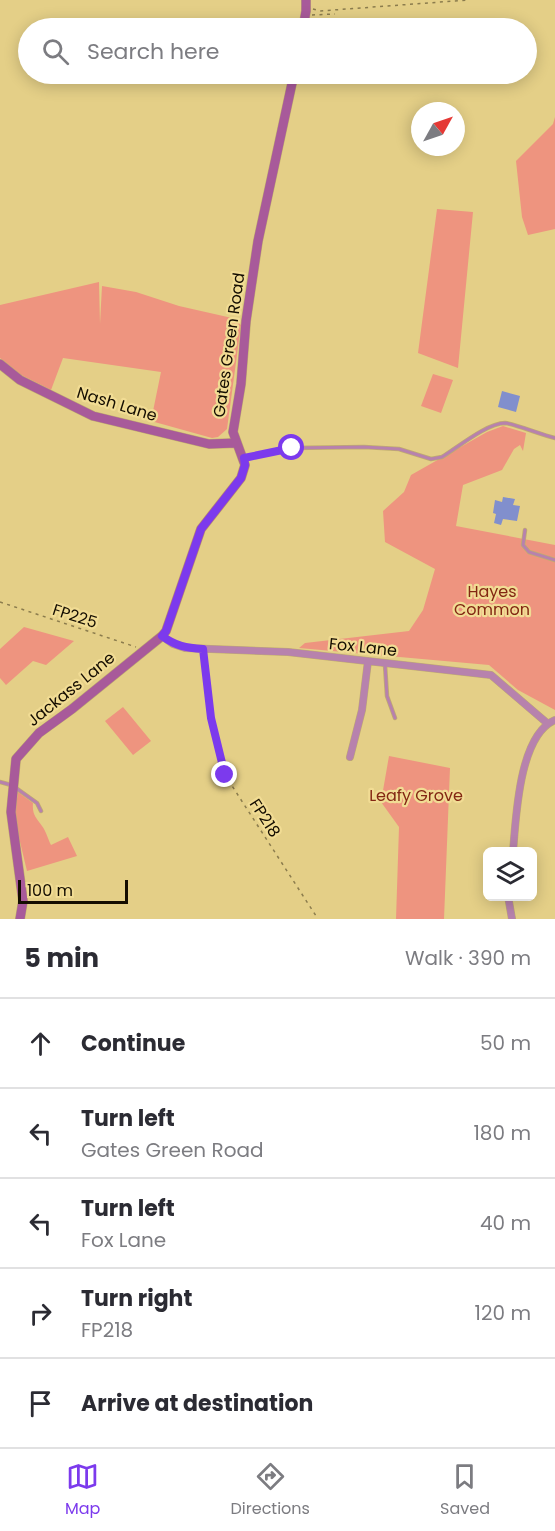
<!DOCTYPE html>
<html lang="en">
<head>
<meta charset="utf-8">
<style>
  body { margin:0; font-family:Poppins,sans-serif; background:#f7f7f7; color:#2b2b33 }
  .controls { position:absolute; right:18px; bottom:18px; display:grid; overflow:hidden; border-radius:9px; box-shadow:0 3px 15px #0003 }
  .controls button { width:54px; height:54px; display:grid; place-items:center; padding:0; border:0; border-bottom:2px solid #e1e1e2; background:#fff; color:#2b2b33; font:30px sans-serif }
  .compass { position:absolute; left:411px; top:102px; width:54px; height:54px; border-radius:50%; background:#fff; box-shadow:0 3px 15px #0003; rotate:50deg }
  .scale { position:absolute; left:18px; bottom:15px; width:110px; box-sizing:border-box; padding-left:6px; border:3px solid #140d00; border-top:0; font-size:16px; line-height:21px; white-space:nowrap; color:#140d00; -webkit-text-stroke:4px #f1dc94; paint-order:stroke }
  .stop { position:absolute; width:18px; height:18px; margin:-14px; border:4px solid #7c3aed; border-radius:50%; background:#fff }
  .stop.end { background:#7c3aed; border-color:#fff; box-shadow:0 2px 6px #0008 }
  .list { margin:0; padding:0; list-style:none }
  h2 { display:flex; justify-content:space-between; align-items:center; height:78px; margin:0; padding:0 24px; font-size:26px }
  h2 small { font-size:20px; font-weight:400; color:#7c7c81 }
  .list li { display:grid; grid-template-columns:39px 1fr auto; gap:18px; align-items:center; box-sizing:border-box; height:90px; padding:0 24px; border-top:2px solid #e1e1e2 }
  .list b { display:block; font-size:22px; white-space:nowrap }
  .list p { margin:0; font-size:20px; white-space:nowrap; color:#7c7c81 }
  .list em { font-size:20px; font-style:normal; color:#7c7c81 }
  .icon { flex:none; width:33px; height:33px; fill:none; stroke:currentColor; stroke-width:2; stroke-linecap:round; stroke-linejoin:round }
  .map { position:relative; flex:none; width:555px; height:919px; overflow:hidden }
  .search { position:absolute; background:#fff; box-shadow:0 3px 15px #0003; left:18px; right:18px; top:18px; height:66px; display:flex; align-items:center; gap:15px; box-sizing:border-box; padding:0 21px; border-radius:33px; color:#7c7c81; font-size:22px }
  .sheet { height:528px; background:#fff }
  nav { display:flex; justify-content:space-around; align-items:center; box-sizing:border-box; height:84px; border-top:2px solid #e1e1e2; background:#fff; font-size:16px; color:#7c7c81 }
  nav a { display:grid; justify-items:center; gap:3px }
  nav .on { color:#7c3aed }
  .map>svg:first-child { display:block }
</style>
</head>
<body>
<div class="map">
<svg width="555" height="919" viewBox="0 0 555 919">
  <rect width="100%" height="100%" fill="#e4cf87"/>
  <path fill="#ee947f" d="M 555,117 L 555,229 L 528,235 L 522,217 L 516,161 L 553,124 Z
    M 437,209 L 473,212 L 458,368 L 418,353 Z
    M 99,282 L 100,324 L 102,286 L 136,292 L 179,306 L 232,318 L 241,325 L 227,429 L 218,437 L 212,438 L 151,421 L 161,372 L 63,358 L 51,390 L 21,375 L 0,358 L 0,305 Z
    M 433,374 L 453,380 L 441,413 L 421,406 Z
    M 503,426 L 526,433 L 523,451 L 520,445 L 514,449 L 502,470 L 463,485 L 456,526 L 555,545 L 555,710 L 518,690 L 489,665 L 299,648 L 305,643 L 409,631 L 423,610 L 435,569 L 385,542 L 383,511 L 404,492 L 411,475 L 487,432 Z
    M 24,627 L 74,641 L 46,665 L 33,661 L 6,685 L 0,678 L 0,649 Z
    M 123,707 L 151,741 L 133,755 L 105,721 Z
    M 389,756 L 450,768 L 444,919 L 396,919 L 399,827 L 381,802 Z
    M 18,792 L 33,803 C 32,815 36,817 42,826 C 46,831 48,839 51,845 L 68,837 L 77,856 L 27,871 L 14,817 Z"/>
  <path fill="#818fcd" d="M 502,391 L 520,396 L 516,412 L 498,407 Z
    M 503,497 L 515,499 L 513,505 L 520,506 L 517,521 L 503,519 L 501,525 L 494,523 L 496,514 L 493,513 L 495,500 L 502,502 Z"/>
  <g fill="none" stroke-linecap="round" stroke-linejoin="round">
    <defs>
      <path id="lane" d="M 246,457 L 292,448 L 364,447 L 399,449 L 431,459 L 442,457 C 457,448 487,423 505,423 C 515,424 542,435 555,438
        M 525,530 L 523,545 L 529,552 L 555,560
        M 385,665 L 387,696 L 395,718
        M 0,782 L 11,785
        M 16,788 L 37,803 L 41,811"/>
      <path id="street" d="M 162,636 L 173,644 L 185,648 L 288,652 L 491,675 L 547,723
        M 350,757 L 362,710 L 368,661
        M 513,852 C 516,817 519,735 555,720
        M 508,896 L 512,919"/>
      <path id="secondary" d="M 303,28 L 306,11 L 306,0
        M 0,364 L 20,380 L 93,416 L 209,444 L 236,443
        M 20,919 L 23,901 L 11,812 L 16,759 L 39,733 L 72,709 L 162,636 L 166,631 L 201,529 L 241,478 L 245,465 L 233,432 L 241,384 L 246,321 L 258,241 L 294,74"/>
    </defs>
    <use href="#lane" stroke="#bfac6f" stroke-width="4.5"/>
    <use href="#street" stroke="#bfac6f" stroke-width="8"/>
    <use href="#secondary" stroke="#bfac6f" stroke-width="10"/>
    <path stroke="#8b7c4d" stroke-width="1.5" stroke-dasharray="3 4.5" stroke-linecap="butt" d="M 313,9 L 320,11 L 468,0
      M 312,15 L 335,14
      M 0,602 L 136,647
      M 204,656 L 211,719 L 225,775 L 318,919"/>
    <use href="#lane" stroke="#b782ad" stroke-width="3"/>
    <use href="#street" stroke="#b782ad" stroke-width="7"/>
    <use href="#secondary" stroke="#a85a9a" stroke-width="9"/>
  </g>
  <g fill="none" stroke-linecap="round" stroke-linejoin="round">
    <path stroke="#7c3aed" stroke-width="8" d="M 225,775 L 211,718 L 203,649 C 186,648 176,646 162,636 L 166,631 L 201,529 L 241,478 L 245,465 L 244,458 L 292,448"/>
  </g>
  <g text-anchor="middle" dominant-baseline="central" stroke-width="4.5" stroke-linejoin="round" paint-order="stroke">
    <g font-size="16" fill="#140d00" stroke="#f1dc94">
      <text transform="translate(229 345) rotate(-82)">Gates Green Road</text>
      <text transform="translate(117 404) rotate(17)">Nash Lane</text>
      <text transform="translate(75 616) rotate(18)">FP225</text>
      <text transform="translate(363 647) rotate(6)">Fox Lane</text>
      <text transform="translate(71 689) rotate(-39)">Jackass Lane</text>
      <text transform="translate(265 818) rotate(57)">FP218</text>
    </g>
    <g font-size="16" fill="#832713" stroke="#f1dc94">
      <text x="492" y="591">Hayes<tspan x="492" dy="18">Common</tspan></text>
      <text x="416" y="795">Leafy Grove</text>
    </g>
  </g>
</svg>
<div class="controls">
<button><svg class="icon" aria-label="layers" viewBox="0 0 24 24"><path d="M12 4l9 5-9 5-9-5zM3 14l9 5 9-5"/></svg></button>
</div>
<svg class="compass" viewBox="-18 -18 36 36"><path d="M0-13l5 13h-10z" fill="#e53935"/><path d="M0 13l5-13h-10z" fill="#7c7c81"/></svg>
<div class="scale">100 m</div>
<div class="stop" style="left:292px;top:448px"></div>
<div class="stop end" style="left:225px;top:775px"></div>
<div class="search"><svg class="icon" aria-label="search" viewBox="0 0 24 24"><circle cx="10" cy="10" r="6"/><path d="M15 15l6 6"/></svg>Search here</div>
</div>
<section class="sheet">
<h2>5 min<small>Walk · 390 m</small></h2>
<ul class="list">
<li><svg class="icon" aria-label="ahead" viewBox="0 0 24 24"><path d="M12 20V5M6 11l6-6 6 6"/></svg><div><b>Continue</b></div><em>50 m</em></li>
<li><svg class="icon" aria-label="left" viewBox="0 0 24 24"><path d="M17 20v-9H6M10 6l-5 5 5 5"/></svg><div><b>Turn left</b><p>Gates Green Road</p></div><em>180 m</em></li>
<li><svg class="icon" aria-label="left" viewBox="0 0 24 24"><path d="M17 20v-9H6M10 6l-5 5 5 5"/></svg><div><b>Turn left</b><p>Fox Lane</p></div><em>40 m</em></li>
<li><svg class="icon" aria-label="right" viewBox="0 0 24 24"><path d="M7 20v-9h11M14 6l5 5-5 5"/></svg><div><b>Turn right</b><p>FP218</p></div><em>120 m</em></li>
<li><svg class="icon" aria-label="arrive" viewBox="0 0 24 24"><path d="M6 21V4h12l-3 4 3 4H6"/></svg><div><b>Arrive at destination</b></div></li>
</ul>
</section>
<nav>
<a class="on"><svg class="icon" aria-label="map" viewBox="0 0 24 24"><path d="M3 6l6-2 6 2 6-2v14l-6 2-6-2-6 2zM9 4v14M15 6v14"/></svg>Map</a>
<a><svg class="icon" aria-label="directions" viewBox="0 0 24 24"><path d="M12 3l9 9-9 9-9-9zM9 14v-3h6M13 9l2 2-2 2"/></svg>Directions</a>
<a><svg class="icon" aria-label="saved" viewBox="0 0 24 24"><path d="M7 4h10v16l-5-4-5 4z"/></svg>Saved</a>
</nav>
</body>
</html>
